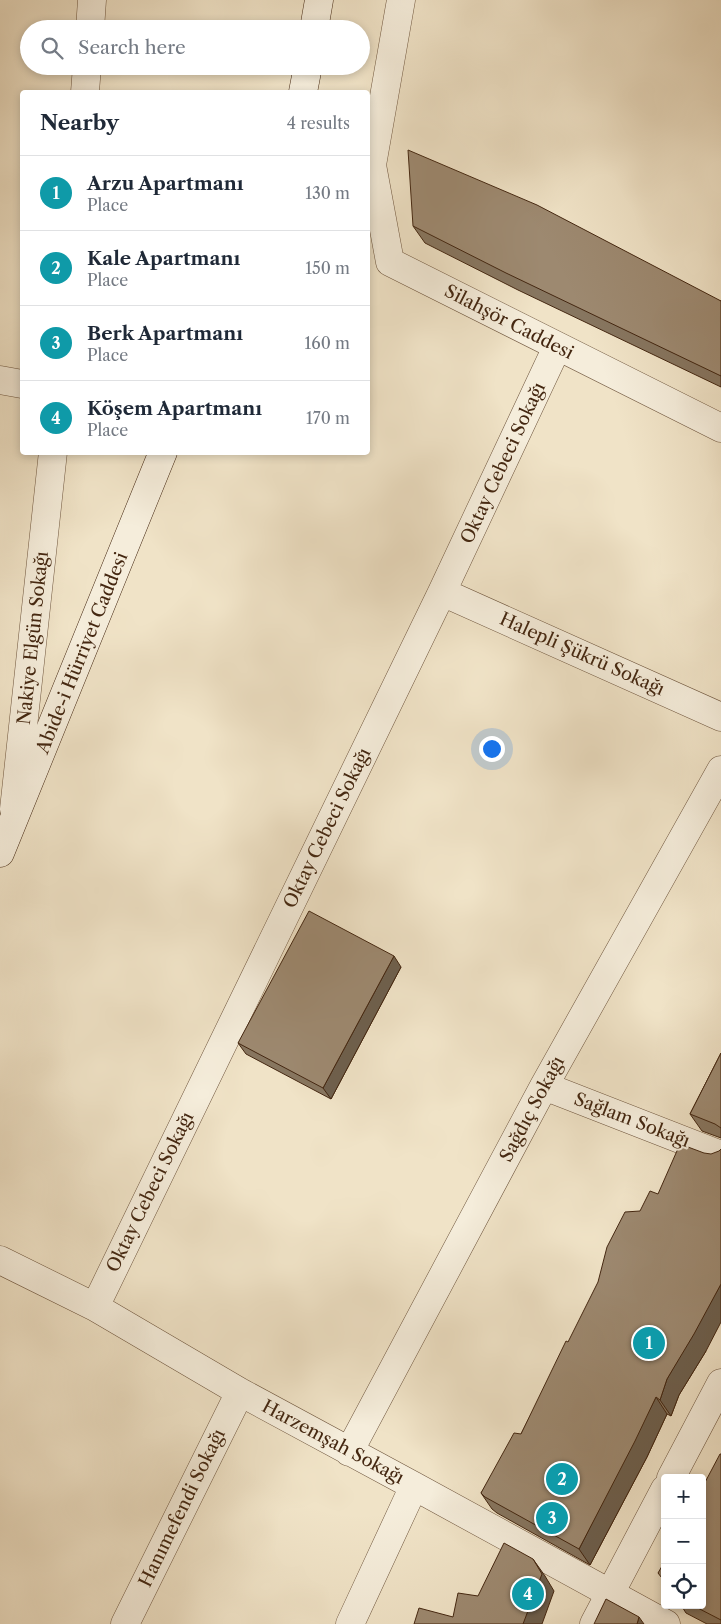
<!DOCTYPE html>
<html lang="en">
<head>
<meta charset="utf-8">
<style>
  body { margin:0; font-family:"Libre Caslon Text",serif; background:#f2f2f3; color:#1f2937 }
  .controls { position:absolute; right:15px; bottom:15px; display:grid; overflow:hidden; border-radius:5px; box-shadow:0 2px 8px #0003 }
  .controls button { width:45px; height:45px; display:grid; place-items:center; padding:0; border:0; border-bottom:1px solid #e0e1e3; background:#fff; color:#1f2937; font:25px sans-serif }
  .you { position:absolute; left:491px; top:748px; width:18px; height:18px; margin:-12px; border:4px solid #fff; border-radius:50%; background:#1a73e8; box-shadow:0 0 0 8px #1a73e833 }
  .badge { display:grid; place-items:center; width:32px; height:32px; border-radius:50%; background:#2563eb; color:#fff; font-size:16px; font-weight:700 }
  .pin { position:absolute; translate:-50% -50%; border:2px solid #fff; box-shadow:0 1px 5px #0006 }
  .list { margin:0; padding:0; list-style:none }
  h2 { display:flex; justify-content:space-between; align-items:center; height:65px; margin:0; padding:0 20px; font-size:21px }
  h2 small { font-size:16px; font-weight:400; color:#747a83 }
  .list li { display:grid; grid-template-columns:32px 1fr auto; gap:15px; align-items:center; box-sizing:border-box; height:75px; padding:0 20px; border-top:1px solid #e0e1e3 }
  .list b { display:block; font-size:19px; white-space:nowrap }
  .list p { margin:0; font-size:16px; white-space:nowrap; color:#747a83 }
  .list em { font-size:16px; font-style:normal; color:#747a83 }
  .icon { flex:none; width:28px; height:28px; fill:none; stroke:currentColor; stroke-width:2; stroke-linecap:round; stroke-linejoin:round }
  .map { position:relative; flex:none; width:721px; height:1624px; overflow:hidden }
  .search { position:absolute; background:#fff; box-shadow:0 2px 8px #0003; left:20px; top:20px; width:350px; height:55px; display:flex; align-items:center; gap:12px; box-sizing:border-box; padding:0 18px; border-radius:28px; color:#747a83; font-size:19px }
  .panel { position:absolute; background:#fff; box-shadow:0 2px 8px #0003; left:20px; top:90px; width:350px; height:365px; border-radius:5px }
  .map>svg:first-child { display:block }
</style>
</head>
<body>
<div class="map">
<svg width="721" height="1624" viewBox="0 0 721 1624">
  <rect width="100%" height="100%" fill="#f0e3c7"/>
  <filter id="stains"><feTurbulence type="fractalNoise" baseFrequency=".004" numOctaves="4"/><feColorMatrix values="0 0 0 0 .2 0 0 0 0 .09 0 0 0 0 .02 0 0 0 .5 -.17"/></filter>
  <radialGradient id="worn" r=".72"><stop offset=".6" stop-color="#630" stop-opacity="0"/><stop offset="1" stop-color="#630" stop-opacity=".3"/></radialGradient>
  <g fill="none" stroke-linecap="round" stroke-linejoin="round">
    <defs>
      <path id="pedestrian" d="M 0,380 L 22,384"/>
      <path id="minor" d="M 90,29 L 92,0
        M 85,92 L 87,66
        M 372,165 L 401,0
        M 442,592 L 721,717
        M 14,809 L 53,452
        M 544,1086 L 721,1155
        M 0,1260 L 95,1307 L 240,1392 L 414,1486 L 666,1624
        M 95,1307 L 442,592 L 557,347
        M 349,1452 L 544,1086 L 721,770
        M 125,1624 L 240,1392
        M 350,1624 L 414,1486"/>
      <path id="tertiary" d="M 368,162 L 372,165 L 390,262 L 721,428
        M 671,1478 L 721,1383
        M 594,1624 L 665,1489"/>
      <path id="secondary" d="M 314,29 L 319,0
        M 303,92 L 308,66
        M 0,853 L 163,452"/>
    </defs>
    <use href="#pedestrian" stroke="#6f563e" stroke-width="29"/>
    <use href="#minor" stroke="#6f563e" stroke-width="29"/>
    <use href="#tertiary" stroke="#6f563e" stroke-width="29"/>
    <use href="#secondary" stroke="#442711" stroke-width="29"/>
    <use href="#pedestrian" stroke="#f5eddb" stroke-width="28"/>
    <use href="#minor" stroke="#f5eddb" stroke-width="28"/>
    <use href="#tertiary" stroke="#f5eddb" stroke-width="28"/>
    <use href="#secondary" stroke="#f5eddb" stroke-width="28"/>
  </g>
  <path fill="#877660" stroke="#442711" d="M 413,226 L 721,301 L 721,387 L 518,290 L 425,243 Z
    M 401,967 L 331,1099 L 246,1054 L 238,1043 Z
    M 721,1053 L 721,1138 L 702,1131 L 690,1114 Z
    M 568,1342 L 706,1351 L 679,1395 L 671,1416 L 667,1414 L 647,1457 L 590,1565 L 497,1513 L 492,1509 L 481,1493 L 521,1434 Z
    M 721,1454 L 721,1624 L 707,1624 L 686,1613 L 681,1605 L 702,1605 Z"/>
  <path fill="#6e604e" stroke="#442711" d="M 394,956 L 401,967 L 331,1099 L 323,1088 Z
    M 721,1284 L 721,1322 L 706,1351 L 679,1395 L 671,1416 L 660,1400 L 667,1379 Z
    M 656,1397 L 667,1414 L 647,1457 L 590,1565 L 579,1549 Z
    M 533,1559 L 545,1576 L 554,1591 L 542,1624 L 523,1624 Z
    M 639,1617 L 644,1624 L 637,1624 Z"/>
  <path fill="#9d8970" stroke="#442711" d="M 408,150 L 537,205 L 721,301 L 721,376 L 506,273 L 413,226 Z
    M 309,911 L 394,956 L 323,1088 L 238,1043 Z
    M 721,1053 L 721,1128 L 715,1124 L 690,1114 Z
    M 680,1144 L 704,1153 L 711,1154 L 719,1151 L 721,1149 L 721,1284 L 694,1334 L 667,1379 L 660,1400 L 656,1397 L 635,1441 L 579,1549 L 485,1497 L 481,1493 L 514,1433 L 521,1434 L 566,1341 L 568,1342 L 598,1282 L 607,1247 L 625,1212 L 640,1211 L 650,1191 L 658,1194 Z
    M 720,1454 L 721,1454 L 721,1620 L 692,1605 L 702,1605 L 702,1488 Z
    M 504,1543 L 533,1559 L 542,1574 L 523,1624 L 414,1624 L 419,1608 L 453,1617 L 458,1593 L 478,1596 Z
    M 665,1561 L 665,1582 L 658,1573 Z
    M 606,1599 L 639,1617 L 637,1624 L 594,1624 Z"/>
  <g text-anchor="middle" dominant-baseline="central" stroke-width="4" stroke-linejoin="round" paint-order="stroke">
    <g font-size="18" fill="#442711" stroke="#f5eddb">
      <text transform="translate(509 322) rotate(27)">Silahşör Caddesi</text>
      <text transform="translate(503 463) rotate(-65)">Oktay Cebeci Sokağı</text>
      <text transform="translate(33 638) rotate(-84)">Nakiye Elgün Sokağı</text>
      <text transform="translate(82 653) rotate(-68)">Abide-i Hürriyet Caddesi</text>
      <text transform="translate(582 654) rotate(24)">Halepli Şükrü Sokağı</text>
      <text transform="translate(327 828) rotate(-64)">Oktay Cebeci Sokağı</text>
      <text transform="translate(532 1109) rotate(-62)">Sağdıç Sokağı</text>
      <text transform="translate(632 1120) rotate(21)">Sağlam Sokağı</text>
      <text transform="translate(150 1192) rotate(-64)">Oktay Cebeci Sokağı</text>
      <text transform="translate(333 1442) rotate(28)">Harzemşah Sokağı</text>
      <text transform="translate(182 1508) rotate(-64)">Hanımefendi Sokağı</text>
    </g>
  </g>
  <rect width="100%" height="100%" filter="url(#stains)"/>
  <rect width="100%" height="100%" fill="url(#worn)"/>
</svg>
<div class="controls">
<button>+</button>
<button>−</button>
<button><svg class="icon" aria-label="locate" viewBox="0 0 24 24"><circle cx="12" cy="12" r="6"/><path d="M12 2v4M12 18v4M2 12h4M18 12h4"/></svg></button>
</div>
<div class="you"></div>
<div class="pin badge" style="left:649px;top:1343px;background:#0f9aa8">1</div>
<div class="pin badge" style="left:562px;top:1479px;background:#0f9aa8">2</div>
<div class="pin badge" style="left:552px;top:1518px;background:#0f9aa8">3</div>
<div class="pin badge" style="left:528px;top:1594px;background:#0f9aa8">4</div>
<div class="search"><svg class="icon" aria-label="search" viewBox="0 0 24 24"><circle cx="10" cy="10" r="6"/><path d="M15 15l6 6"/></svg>Search here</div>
<section class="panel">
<h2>Nearby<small>4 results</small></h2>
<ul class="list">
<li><span class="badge" style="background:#0f9aa8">1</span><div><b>Arzu Apartmanı</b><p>Place</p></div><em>130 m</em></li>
<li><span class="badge" style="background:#0f9aa8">2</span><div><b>Kale Apartmanı</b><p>Place</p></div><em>150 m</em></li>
<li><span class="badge" style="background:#0f9aa8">3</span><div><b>Berk Apartmanı</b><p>Place</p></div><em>160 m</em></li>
<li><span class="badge" style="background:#0f9aa8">4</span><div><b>Köşem Apartmanı</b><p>Place</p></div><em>170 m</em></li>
</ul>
</section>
</div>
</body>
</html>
